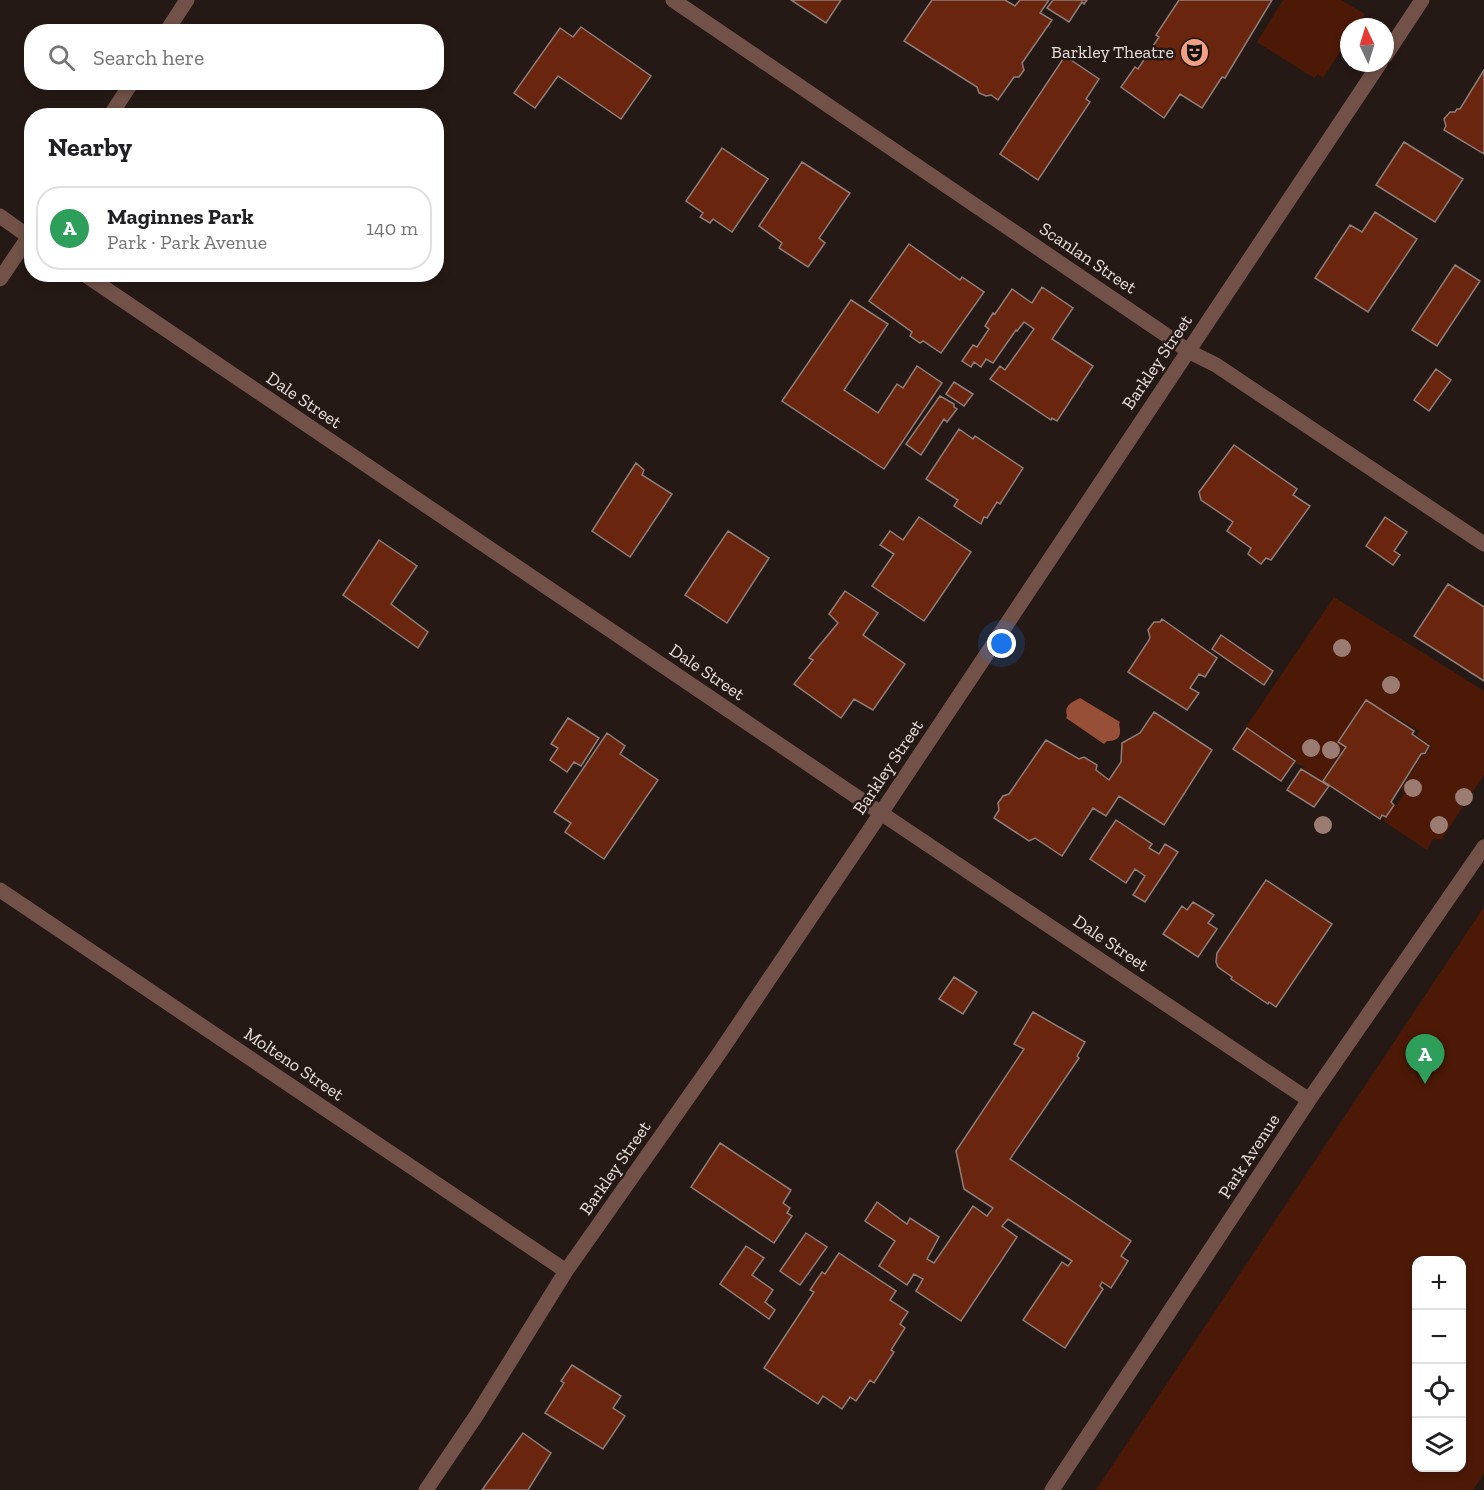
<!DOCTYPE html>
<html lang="en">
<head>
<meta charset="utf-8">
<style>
  body { margin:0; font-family:"Zilla Slab",serif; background:#f6f6f6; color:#202124 }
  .controls { position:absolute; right:18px; bottom:18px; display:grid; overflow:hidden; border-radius:12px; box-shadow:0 3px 9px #0003 }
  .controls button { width:54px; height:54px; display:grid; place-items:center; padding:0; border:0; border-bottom:2px solid #e0e0e0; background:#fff; color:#202124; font:30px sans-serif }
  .compass { position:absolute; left:1340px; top:18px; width:54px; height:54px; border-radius:50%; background:#fff; box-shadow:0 3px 9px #0003; rotate:356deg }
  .you { position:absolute; left:1002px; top:644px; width:21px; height:21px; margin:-15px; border:4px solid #fff; border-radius:50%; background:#1a73e8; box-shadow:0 0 0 9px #1a73e833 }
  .badge { display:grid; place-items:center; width:39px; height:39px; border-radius:50%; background:#7c3aed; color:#fff; font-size:20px; font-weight:700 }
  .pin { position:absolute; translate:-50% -50px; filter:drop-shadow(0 2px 3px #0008) }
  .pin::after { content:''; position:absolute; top:32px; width:21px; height:18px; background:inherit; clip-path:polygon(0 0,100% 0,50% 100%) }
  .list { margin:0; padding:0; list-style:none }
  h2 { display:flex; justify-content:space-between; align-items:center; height:78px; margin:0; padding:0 24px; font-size:26px }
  h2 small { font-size:20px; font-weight:400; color:#757577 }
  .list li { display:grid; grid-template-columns:39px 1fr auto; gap:18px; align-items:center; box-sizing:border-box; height:84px; margin:0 12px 12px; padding:0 12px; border:2px solid #e0e0e0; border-radius:24px }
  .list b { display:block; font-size:22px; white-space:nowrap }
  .list p { margin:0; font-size:20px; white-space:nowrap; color:#757577 }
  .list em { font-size:20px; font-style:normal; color:#757577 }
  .icon { flex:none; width:33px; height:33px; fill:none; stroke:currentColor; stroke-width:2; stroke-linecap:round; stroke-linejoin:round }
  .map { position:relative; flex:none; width:1484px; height:1490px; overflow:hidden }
  .search { position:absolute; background:#fff; box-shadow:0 3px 9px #0003; left:24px; top:24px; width:420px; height:66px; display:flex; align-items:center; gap:15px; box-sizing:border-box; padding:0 21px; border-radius:24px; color:#757577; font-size:22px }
  .panel { position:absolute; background:#fff; box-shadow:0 3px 9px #0003; left:24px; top:108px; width:420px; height:174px; border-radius:24px }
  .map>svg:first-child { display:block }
</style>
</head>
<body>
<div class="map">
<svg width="1484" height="1490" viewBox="0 0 1484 1490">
  <rect width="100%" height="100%" fill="#251915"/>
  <path fill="#4c1907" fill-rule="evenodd" d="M 1283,0 L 1341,0 L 1365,14 L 1356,27 L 1349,27 L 1349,38 L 1323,78 L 1318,74 L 1314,78 L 1257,42 Z
    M 1334,597 L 1484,691 L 1484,775 L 1441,840 L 1434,838 L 1427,850 L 1383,821 L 1405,793 L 1401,789 L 1422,756 L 1429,751 L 1431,746 L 1416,735 L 1420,731 L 1365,700 L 1337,742 L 1344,747 L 1322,781 L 1303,769 L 1305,767 L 1295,763 L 1296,760 L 1246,727 Z
    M 1484,907 L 1484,1474 L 1473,1490 L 1096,1490 ZM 1416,1260 L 1462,1260 L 1462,1468 L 1416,1468 Z"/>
  <path fill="#984f38" d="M 1080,698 L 1120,722 L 1119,724 C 1122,736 1119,741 1107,741 L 1104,744 L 1066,718 L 1067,716 C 1064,705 1072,702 1080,698 Z"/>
  <path fill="#69250d" stroke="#8e7d78" stroke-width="1.5" d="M 791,0 L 841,0 L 826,23 Z
    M 932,0 L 1005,0 L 1015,6 L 1020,0 L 1049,0 L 1040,13 L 1052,20 L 1022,63 L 1024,70 L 1019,77 L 1014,77 L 998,100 L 991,95 L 986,96 L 979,93 L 977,87 L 904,41 Z
    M 1053,0 L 1087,0 L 1084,4 L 1082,2 L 1069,22 L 1047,8 Z
    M 1179,0 L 1272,0 L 1225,78 L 1222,77 L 1202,108 L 1180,94 L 1164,118 L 1121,87 L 1135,67 L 1138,69 L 1159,37 L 1156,35 Z
    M 581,27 L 651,76 L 621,119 L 558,76 L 535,108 L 514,93 L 560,28 L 573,37 Z
    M 1065,56 L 1099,79 L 1086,99 L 1090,102 L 1038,180 L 1000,154 Z
    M 1484,70 L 1484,154 L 1444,130 L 1446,126 L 1444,119 L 1450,112 L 1455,112 L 1457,109 L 1460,109 Z
    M 1404,142 L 1463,179 L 1435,222 L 1376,185 Z
    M 722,148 L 768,179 L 732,232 L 713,219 L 710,223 L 700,217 L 703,213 L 686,201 Z
    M 802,162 L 850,193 L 819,238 L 825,243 L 808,267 L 779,248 L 782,243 L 759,226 Z
    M 1375,212 L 1417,239 L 1368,312 L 1315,278 L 1350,225 L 1362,232 Z
    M 909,244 L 960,280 L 962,277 L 984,292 L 941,353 L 923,341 L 920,343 L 910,336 L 912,332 L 869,301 Z
    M 1455,265 L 1480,281 L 1437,346 L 1412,330 Z
    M 1042,287 L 1073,308 L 1052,339 L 1093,366 L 1057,421 L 1052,418 L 1051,420 L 990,379 L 1000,366 L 1005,370 L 1034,329 L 1024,322 L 1017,331 L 1016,330 L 993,363 L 986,359 L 981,367 L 974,362 L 971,367 L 962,361 L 973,345 L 977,347 L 989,329 L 985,326 L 993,313 L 995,314 L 1012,289 L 1032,303 Z
    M 851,300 L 888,324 L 844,390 L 878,413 L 897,384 L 903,388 L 917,366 L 942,383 L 884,469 L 782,401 Z
    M 1436,369 L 1451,380 L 1429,411 L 1414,400 Z
    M 954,382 L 973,394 L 964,406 L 946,394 Z
    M 940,396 L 954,404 L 954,407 L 957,409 L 947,422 L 944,419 L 921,455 L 906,444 Z
    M 959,429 L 973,439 L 975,436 L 1023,468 L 1000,504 L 997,502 L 987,518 L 984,517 L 981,524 L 954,506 L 958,500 L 926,479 Z
    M 1234,445 L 1297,489 L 1293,495 L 1310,506 L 1271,560 L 1266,558 L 1261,564 L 1248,554 L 1251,548 L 1227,531 L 1233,522 L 1201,500 L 1199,492 Z
    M 636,463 L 644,470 L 642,475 L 672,494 L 630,557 L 592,531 Z
    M 919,517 L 971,552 L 924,621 L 872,586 L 894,554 L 880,545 L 890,531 L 903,540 Z
    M 1385,517 L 1407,532 L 1394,551 L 1400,555 L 1393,565 L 1366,546 Z
    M 728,531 L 769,558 L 727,623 L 685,595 Z
    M 379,540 L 417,566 L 391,604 L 428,632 L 418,648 L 343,595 Z
    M 1448,584 L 1484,607 L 1484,681 L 1414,636 Z
    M 845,591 L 878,613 L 863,635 L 905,664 L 873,710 L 854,699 L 841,718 L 794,684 L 813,660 L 809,658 L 838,623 L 829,614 Z
    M 1162,619 L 1217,658 L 1205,677 L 1199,674 L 1190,688 L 1199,693 L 1187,710 L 1128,672 L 1149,640 L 1150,637 L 1148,630 L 1154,622 L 1160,622 Z
    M 1221,635 L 1273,671 L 1264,685 L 1212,649 Z
    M 1366,700 L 1414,731 L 1412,734 L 1429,746 L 1425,753 L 1421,754 L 1391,802 L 1394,805 L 1386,817 L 1382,815 L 1380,819 L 1323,781 L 1346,747 L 1338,742 Z
    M 1154,712 L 1212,750 L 1164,825 L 1119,796 L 1106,816 L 1093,808 L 1062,856 L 1035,838 L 1029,841 L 994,818 L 999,810 L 998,803 L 1003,796 L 1009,794 L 1046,740 L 1079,759 L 1084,757 L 1097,765 L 1096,770 L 1109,780 L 1121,762 L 1122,743 L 1140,733 Z
    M 568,718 L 599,738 L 581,766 L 574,762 L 567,772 L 550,760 L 558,748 L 551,744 Z
    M 1247,728 L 1295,761 L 1281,781 L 1233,749 Z
    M 607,733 L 625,746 L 620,754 L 658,780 L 604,859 L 565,832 L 571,823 L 554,812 Z
    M 1301,769 L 1329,786 L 1314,807 L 1287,790 Z
    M 1116,820 L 1152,844 L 1149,848 L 1159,854 L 1165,844 L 1178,852 L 1145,902 L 1133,895 L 1145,876 L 1135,869 L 1126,883 L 1090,859 Z
    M 1266,880 L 1332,924 L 1276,1007 L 1269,1002 L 1268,1004 L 1231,979 L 1232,977 L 1218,967 L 1216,962 L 1217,953 Z
    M 1193,902 L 1214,915 L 1208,923 L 1217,929 L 1198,957 L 1163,934 L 1182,906 L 1187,910 Z
    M 954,977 L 977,992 L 963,1014 L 939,999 Z
    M 1033,1012 L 1085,1042 L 1077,1056 L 1079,1058 L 1010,1159 L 1131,1241 L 1121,1256 L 1128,1261 L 1111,1288 L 1102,1282 L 1100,1286 L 1103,1289 L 1065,1348 L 1023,1320 L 1062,1262 L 1068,1266 L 1072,1261 L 1008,1219 L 1002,1226 L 1017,1237 L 961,1321 L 916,1291 L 923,1279 L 914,1274 L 907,1285 L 879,1266 L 895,1241 L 865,1221 L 877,1202 L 907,1224 L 910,1218 L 939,1237 L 927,1259 L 934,1263 L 973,1206 L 987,1216 L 993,1208 L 964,1189 L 956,1151 L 1024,1049 L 1014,1044 Z
    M 720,1143 L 791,1190 L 783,1203 L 790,1208 L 787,1213 L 792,1216 L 774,1243 L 691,1187 Z
    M 806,1233 L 827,1247 L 800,1285 L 780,1271 Z
    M 746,1246 L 764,1258 L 752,1275 L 773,1290 L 765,1302 L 775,1310 L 769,1319 L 720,1284 Z
    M 839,1253 L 896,1291 L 890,1300 L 908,1312 L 900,1324 L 905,1328 L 891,1350 L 894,1352 L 874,1383 L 870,1380 L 856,1401 L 850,1397 L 842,1409 L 823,1396 L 818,1404 L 764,1368 L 814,1292 L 810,1290 L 822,1272 L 825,1274 Z
    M 572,1365 L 621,1396 L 613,1408 L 625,1416 L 603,1449 L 545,1413 L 564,1383 L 561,1381 Z
    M 523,1433 L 551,1453 L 528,1490 L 482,1490 Z"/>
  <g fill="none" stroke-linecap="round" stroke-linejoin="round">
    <path stroke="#725248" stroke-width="15" d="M 673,0 L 1163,333 L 1188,351 L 1216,365 L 1484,544
      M 166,32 L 187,0
      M 1385,56 L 1422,0
      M 110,116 L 132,82
      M 0,216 L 32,239
      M 84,274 L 851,793 L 1309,1100
      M 0,279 L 32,232
      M 0,890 L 566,1271
      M 426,1490 L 478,1413 L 566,1271 L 718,1055 L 881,813 L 1380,63
      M 1052,1490 L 1309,1100 L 1484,847"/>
  </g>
  <g fill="#9a7c72">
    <circle cx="1342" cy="648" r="9"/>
    <circle cx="1391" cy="685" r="9"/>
    <circle cx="1311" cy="748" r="9"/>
    <circle cx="1331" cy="750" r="9"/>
    <circle cx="1413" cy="788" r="9"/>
    <circle cx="1464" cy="797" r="9"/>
    <circle cx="1323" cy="825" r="9"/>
    <circle cx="1439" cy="825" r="9"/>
  </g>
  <defs>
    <symbol id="theatre-disc" viewBox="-11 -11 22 22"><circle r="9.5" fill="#f39f84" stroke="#251915"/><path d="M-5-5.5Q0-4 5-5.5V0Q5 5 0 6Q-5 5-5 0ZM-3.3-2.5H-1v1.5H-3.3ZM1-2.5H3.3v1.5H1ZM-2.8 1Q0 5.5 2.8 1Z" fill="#111"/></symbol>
  </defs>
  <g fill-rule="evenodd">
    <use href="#theatre-disc" x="1178" y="36" width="33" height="33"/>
  </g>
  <g text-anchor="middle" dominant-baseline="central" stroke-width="5" stroke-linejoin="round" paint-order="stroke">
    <g font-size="18" fill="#e8dfdc" stroke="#251915" text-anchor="end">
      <text x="1174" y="52">Barkley Theatre</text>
    </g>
    <g font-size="18" fill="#e8dfdc" stroke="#251915">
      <text transform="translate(1088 258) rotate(34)">Scanlan Street</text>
      <text transform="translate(1157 362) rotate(-56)">Barkley Street</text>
      <text transform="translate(304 400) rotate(34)">Dale Street</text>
      <text transform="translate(707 672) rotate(34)">Dale Street</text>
      <text transform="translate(888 767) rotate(-56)">Barkley Street</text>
      <text transform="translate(1111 943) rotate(34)">Dale Street</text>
      <text transform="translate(294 1064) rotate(34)">Molteno Street</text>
      <text transform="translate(1249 1156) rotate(-57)">Park Avenue</text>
      <text transform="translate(615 1168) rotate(-55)">Barkley Street</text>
    </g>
  </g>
</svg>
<div class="controls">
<button>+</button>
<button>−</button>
<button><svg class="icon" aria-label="locate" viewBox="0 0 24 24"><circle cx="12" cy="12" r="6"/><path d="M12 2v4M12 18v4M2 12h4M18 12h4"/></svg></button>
<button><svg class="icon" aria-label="layers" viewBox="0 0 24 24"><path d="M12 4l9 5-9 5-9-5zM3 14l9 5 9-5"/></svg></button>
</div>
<svg class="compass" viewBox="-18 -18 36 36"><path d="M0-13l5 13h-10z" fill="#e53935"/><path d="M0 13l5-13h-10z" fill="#757577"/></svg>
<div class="you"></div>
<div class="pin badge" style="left:1425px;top:1084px;background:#2e9e5b">A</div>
<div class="search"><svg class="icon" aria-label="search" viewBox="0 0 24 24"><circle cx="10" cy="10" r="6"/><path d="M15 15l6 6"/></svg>Search here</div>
<section class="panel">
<h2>Nearby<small></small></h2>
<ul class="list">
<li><span class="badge" style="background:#2e9e5b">A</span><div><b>Maginnes Park</b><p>Park · Park Avenue</p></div><em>140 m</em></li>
</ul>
</section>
</div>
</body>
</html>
